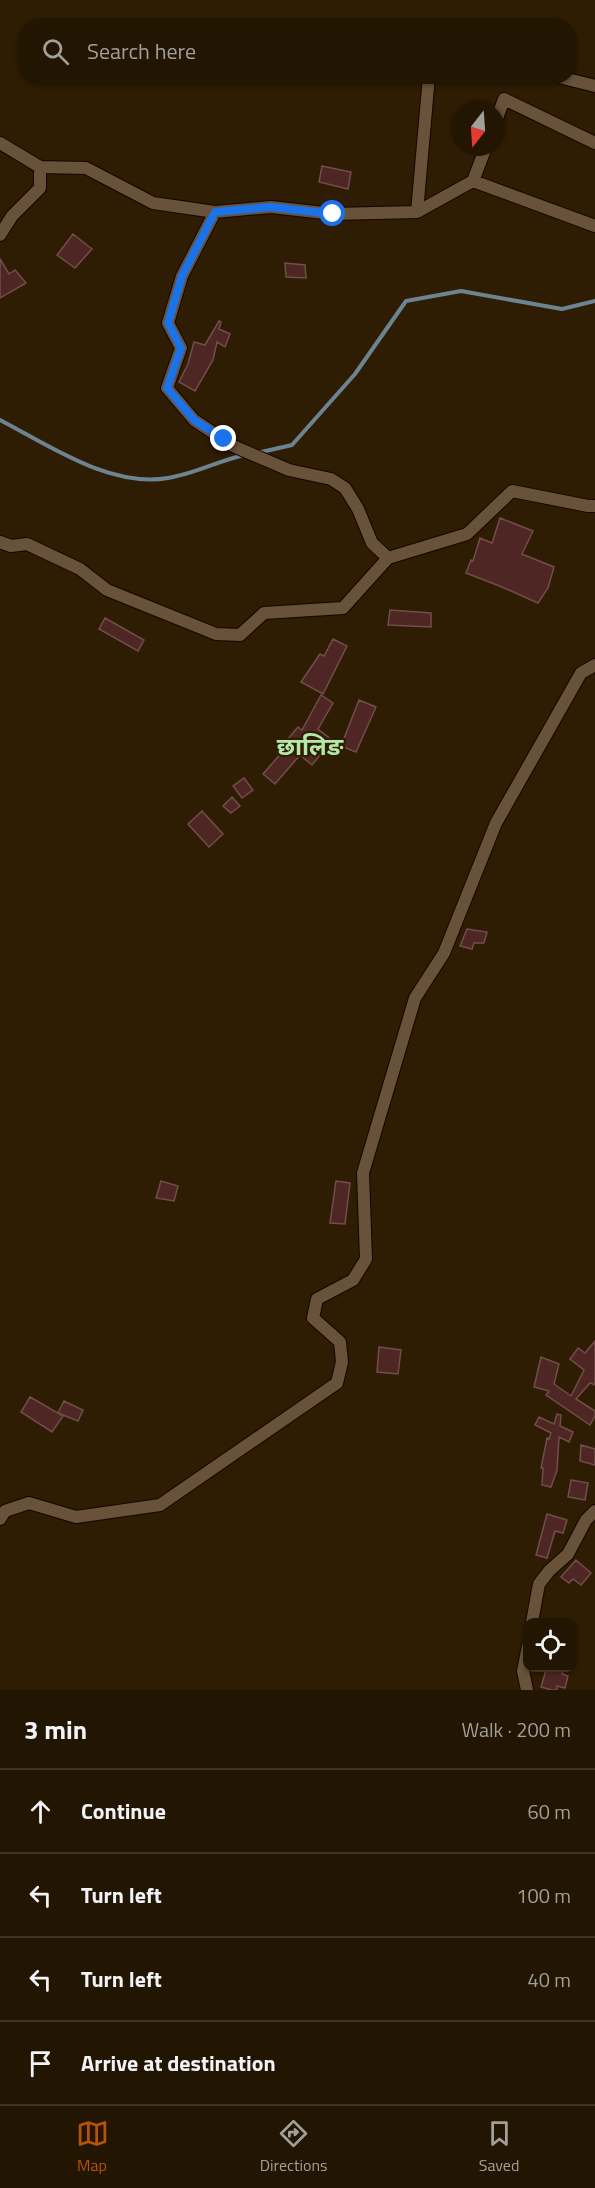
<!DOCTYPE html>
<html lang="en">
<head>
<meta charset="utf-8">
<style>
  body { margin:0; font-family:"Titillium Web","Noto Sans Devanagari",sans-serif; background:#2a1e0c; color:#f1f3f6 }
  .controls { position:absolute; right:18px; bottom:18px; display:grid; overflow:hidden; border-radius:12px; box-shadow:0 2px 4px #0004 }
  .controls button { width:54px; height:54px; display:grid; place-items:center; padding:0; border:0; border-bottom:2px solid #3f3424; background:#221502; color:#f1f3f6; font:30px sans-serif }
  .compass { position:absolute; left:451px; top:102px; width:54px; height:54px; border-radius:50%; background:#221502; box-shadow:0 2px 4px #0004; rotate:197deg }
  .stop { position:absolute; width:18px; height:18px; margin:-14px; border:4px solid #1a73e8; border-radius:50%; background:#fff }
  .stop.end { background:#1a73e8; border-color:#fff; box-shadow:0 2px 6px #0008 }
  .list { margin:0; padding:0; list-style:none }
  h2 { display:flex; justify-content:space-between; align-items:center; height:78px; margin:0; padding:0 24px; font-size:26px }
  h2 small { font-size:20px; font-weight:400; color:#a29f99 }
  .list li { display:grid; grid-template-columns:39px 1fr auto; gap:18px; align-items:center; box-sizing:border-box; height:84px; padding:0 24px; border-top:2px solid #3f3424 }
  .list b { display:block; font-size:22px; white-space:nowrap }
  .list em { font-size:20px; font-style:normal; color:#a29f99 }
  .icon { flex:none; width:33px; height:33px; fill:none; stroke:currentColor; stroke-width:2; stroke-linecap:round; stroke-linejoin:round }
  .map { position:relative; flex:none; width:595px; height:1690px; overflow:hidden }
  .search { position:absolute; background:#221502; box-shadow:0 2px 4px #0004; left:18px; right:18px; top:18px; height:66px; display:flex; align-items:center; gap:15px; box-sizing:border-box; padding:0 21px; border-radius:24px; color:#a29f99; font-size:22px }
  .sheet { height:414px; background:#221502 }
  nav { display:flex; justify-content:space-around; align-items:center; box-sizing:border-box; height:84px; border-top:2px solid #3f3424; background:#221502; font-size:16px; color:#a29f99 }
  nav a { display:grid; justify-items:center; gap:3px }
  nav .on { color:#b45309 }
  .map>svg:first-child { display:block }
</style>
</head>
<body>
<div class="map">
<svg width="595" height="1690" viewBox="0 0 595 1690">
  <rect width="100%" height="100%" fill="#2e1c03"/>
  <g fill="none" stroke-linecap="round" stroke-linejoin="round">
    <path stroke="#6d8391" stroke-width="4" d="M 0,420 C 50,446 110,488 168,478 C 194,474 218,461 244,455
      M 257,453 L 292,445 L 355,374 L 406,301 L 461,291 L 562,309 L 595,301"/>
  </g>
  <path fill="#4e2623" stroke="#714e4b" stroke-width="1.5" d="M 322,166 L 351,172 L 348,189 L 319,182 Z
    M 73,234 L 92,249 L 75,268 L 57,255 Z
    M 0,259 L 9,274 L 15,270 L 26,283 L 0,298 Z
    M 285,263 L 305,265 L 306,278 L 286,277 Z
    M 219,321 L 221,322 L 219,329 L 230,334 L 225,347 L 217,342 L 213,360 L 195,391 L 179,382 L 188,364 L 194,342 L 205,345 Z
    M 500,518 L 533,531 L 522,554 L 554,567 L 548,588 L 538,603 L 502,587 L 466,573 L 471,560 L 473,561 L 480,538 L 492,543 Z
    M 390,610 L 431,613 L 431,627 L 388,625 Z
    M 105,618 L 144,640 L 138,651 L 99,629 Z
    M 333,639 L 347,646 L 323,694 L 301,682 L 320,654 L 324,656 Z
    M 321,695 L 333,703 L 318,729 L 332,740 L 312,765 L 300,755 L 275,784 L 263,774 L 284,750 L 281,747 L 298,727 L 302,730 Z
    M 359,700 L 376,707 L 356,752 L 341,746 Z
    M 244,778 L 253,790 L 242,798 L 233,786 Z
    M 232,797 L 240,806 L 231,813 L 223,806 Z
    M 202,811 L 223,834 L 209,847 L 188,824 Z
    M 467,929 L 487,932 L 484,943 L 474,943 L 472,949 L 460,946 Z
    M 161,1181 L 178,1186 L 174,1201 L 156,1198 Z
    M 336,1181 L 350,1183 L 345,1224 L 330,1223 Z
    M 595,1341 L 595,1385 L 590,1383 L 576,1399 L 595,1411 L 595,1416 L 590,1425 L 546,1395 L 549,1391 L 534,1387 L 541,1357 L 559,1364 L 554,1384 L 571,1396 L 584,1370 L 570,1359 L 578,1348 L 585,1353 Z
    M 379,1347 L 401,1350 L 398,1374 L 377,1372 Z
    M 30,1397 L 63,1416 L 52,1432 L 21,1412 Z
    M 64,1401 L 83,1410 L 78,1421 L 58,1413 Z
    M 557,1414 L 561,1415 L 560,1426 L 573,1432 L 569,1442 L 559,1437 L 557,1470 L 551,1487 L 542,1485 L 543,1468 L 541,1468 L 547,1438 L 549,1439 L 551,1433 L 535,1425 L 539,1417 L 554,1424 Z
    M 581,1445 L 595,1449 L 595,1465 L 580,1461 Z
    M 571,1480 L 588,1483 L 585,1500 L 568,1497 Z
    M 547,1514 L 567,1520 L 563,1533 L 555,1531 L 547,1558 L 536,1555 Z
    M 576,1560 L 591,1573 L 581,1585 L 573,1579 L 569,1583 L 561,1577 Z
    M 548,1668 L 564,1668 L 562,1674 L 568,1676 L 565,1688 L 557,1686 L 557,1690 L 552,1690 L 541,1687 L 546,1670 L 547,1671 Z"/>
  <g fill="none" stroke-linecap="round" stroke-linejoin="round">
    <defs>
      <path id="street" d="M 555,76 L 595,86
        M 496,121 L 504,99 L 595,143
        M 0,143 L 40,167 L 86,168 L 153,203 L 215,212 L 271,207 L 333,214 L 417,212 L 473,181 L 486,147
        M 473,181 L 595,226
        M 215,212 L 182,276 L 168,323 L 181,348 L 167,388 L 194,420 L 233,446 L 289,470 L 331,479 L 345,488 L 358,509 L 372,543 L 388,558
        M 417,212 L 429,76
        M 0,235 L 12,216 L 40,188 L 40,167
        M 0,542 L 11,546 L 27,544 L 80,569 L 107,590 L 216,634 L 240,635 L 264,613 L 343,608 L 388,558 L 467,534 L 512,491 L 588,506 L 595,506
        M 0,1519 L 5,1511 L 29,1503 L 76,1517 L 160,1505 L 337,1383 L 342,1362 L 340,1342 L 313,1318 L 317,1299 L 353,1280 L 366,1259 L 363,1173 L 415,998 L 444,953 L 496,823 L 581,673 L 595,665
        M 532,1622 L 539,1584 L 549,1571 L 568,1554 L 586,1520 L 595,1511
        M 527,1690 L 523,1671 L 528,1646"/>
    </defs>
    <use href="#street" stroke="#150500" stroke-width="14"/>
    <use href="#street" stroke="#685239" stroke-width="12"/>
  </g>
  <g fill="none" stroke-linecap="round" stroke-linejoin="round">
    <path stroke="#1a73e8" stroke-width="8" d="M 224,439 L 194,420 L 167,388 L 181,348 L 168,323 L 182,276 L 215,212 L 271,207 L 333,214"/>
  </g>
  <g text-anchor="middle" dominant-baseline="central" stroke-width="4.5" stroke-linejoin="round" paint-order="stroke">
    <g font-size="24" font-weight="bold" fill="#b5e7a7" stroke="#2e1c03">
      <text x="310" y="746">छालिङ</text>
    </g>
  </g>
</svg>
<div class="controls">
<button><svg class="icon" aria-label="locate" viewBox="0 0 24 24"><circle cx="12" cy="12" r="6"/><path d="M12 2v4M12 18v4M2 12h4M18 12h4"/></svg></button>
</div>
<svg class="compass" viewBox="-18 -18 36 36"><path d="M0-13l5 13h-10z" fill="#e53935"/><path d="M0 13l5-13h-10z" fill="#a29f99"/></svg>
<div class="stop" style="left:333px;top:214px"></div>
<div class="stop end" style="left:224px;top:439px"></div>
<div class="search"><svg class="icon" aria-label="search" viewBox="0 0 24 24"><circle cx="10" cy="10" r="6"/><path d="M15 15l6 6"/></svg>Search here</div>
</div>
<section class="sheet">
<h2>3 min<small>Walk · 200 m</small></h2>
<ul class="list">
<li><svg class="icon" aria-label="ahead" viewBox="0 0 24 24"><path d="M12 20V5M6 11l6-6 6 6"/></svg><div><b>Continue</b></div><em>60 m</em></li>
<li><svg class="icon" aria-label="left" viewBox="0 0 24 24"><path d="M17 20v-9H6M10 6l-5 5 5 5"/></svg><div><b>Turn left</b></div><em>100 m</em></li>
<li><svg class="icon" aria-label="left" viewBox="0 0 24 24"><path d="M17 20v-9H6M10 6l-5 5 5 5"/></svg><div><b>Turn left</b></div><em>40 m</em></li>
<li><svg class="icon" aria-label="arrive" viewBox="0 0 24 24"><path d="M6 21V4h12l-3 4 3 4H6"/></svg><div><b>Arrive at destination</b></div></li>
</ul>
</section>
<nav>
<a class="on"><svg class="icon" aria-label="map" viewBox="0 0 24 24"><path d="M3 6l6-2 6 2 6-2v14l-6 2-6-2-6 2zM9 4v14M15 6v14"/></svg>Map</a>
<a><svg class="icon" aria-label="directions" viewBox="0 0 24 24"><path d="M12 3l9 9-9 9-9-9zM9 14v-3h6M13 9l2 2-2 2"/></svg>Directions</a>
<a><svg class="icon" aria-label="saved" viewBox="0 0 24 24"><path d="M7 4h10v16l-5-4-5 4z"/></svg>Saved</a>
</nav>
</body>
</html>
